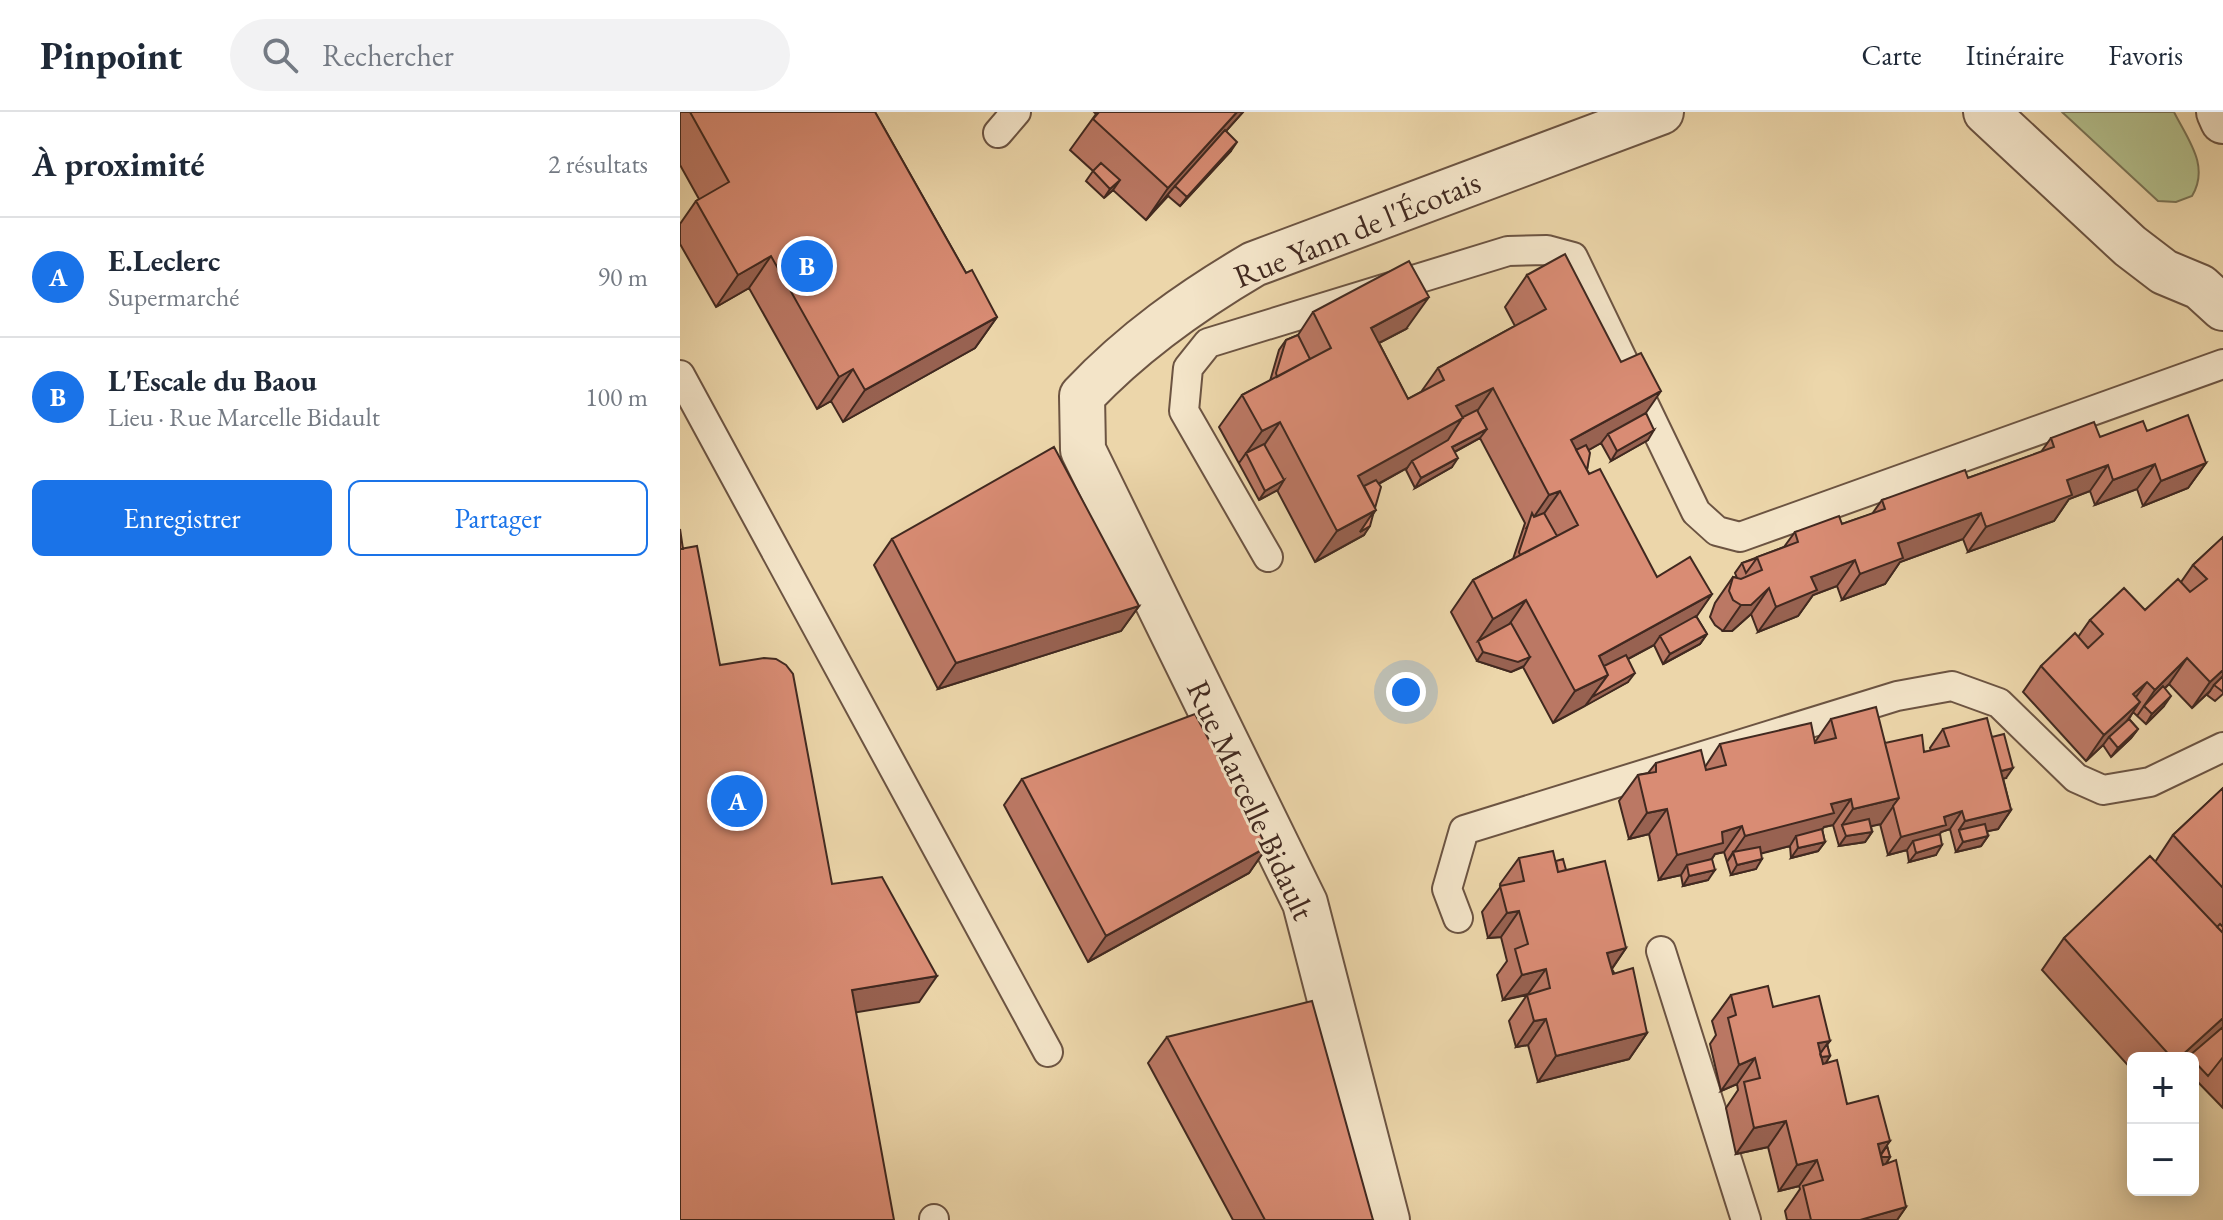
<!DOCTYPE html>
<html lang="fr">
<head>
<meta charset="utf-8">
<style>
  body { margin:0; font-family:"EB Garamond",serif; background:#f2f2f3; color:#1f2937 }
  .controls { position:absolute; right:24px; bottom:24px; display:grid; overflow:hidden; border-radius:12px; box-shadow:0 4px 20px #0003 }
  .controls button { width:72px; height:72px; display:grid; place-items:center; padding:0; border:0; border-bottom:2px solid #e0e1e3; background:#fff; color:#1f2937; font:40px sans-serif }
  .you { position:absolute; left:726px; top:580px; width:28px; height:28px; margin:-20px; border:6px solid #fff; border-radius:50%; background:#1a73e8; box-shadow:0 0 0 12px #1a73e833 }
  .badge { display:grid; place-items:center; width:52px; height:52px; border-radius:50%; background:#1a73e8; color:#fff; font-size:26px; font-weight:700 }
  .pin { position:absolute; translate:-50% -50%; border:4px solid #fff; box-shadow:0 2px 8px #0006 }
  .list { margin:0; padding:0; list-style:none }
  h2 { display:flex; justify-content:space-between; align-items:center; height:104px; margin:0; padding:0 32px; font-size:34px }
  h2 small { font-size:26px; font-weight:400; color:#747a83 }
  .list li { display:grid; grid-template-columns:52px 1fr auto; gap:24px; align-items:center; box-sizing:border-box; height:120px; padding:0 32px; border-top:2px solid #e0e1e3 }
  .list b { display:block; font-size:30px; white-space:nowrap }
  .list p { margin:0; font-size:26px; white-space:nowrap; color:#747a83 }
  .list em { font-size:26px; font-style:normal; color:#747a83 }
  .actions { display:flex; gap:16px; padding:24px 32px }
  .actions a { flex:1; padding:18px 0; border:2px solid #1a73e8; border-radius:12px; text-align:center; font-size:28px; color:#1a73e8 }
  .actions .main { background:#1a73e8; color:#fff }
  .icon { flex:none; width:44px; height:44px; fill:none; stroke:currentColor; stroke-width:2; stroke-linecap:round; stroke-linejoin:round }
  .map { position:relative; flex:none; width:1543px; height:1108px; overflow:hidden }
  header { display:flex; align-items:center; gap:48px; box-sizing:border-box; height:112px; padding:0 40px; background:#fff; border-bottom:2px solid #e0e1e3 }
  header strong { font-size:38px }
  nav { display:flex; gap:44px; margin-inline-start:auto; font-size:28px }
  .search { width:560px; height:72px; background:#f2f2f3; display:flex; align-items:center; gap:20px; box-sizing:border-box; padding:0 28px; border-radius:44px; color:#747a83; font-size:30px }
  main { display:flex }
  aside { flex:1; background:#fff }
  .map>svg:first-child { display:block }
</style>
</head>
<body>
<header>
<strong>Pinpoint</strong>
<div class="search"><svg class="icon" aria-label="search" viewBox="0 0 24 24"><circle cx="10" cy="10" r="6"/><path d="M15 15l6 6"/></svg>Rechercher</div>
<nav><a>Carte</a><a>Itinéraire</a><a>Favoris</a></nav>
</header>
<main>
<aside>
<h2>À proximité<small>2 résultats</small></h2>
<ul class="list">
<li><span class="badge">A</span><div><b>E.Leclerc</b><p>Supermarché</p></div><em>90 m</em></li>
<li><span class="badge">B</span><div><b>L'Escale du Baou</b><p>Lieu · Rue Marcelle Bidault</p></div><em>100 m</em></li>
</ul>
<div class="actions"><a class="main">Enregistrer</a><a>Partager</a></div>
</aside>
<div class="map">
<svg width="1543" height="1108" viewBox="0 0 1543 1108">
  <rect width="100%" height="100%" fill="#ecd6aa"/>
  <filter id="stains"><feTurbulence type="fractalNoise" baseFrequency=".0025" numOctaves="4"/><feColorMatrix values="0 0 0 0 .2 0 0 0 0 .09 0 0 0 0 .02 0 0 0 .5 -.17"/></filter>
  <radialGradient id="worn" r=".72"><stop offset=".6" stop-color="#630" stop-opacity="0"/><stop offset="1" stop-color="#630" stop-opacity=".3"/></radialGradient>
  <path fill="#b3bf8c" stroke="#7a7456" stroke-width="2" d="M 1382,0 L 1494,0 C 1508,28 1530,54 1512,84 L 1496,90 L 1478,89 Z"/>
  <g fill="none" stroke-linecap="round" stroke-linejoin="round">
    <defs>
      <path id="service" d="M 318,21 L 336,0
        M 0,263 L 368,940
        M 588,445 L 504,299 L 508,256 L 528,231 L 828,139 L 867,138 L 893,145 L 1016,400 L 1037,419 L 1060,425 L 1543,252
        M 778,806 L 767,777 L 784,718 L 1217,584 L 1272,574 L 1319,591 L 1396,666 L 1423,678 L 1470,670 L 1543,635
        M 981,839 L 1066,1108
        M 254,1107 L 254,1108"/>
      <path id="minor" d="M 1306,0 L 1450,134 L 1484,160 L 1520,175 L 1543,196
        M 1539,0 L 1543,9
        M 707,1108 L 625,791 L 403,338 L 402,284 C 453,230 511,189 574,152 L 981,0"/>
    </defs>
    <use href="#service" stroke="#6c5442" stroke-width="32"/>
    <use href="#minor" stroke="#6c5442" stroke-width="48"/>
    <use href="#service" stroke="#f3e4c8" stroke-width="28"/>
    <use href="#minor" stroke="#f3e4c8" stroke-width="44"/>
  </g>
  <path fill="#bb7864" stroke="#412920" stroke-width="2" d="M 0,0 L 195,0 L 286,161 L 317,205 L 295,236 L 163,310 L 151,289 L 137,297 L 69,176 L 36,195 L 0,132 L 0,112 L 16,89 L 19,87 L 0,53 Z
    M 414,0 L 563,0 L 546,19 L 551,39 L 500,94 L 488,84 L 489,83 L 466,108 L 433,78 L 424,86 L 406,69 L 413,59 L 390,38 L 416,2 Z
    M 847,163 L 966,301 L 968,328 L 931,349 L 921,331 L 909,338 L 907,358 L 977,465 L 1032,482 L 1016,504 L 1027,522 L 1020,532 L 983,552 L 974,533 L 948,547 L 948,570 L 873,611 L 843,555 L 831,560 L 797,549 L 771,500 L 793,468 L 833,447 L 845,411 L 800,326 L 775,340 L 772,355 L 735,376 L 726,358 L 727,356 L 699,372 L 694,399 L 684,423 L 635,450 L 597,378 L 579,388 L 539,315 L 562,283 L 590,269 L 599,238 L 606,228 L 618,223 L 633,200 L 726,217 L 699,231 L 728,287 L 741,280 L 758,256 L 835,214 L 825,195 Z
    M 1467,319 L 1526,351 L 1508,376 L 1463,394 L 1457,377 L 1415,393 L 1410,379 L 1389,387 L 1374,409 L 1288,440 L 1283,427 L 1220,450 L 1205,472 L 1162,488 L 1157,474 L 1133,483 L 1118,504 L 1078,520 L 1071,502 L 1052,519 L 1043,519 L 1035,513 L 1030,505 L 1035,491 L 1053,465 L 1057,466 L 1055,461 L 1062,451 L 1104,435 L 1115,420 L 1162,412 L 1192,402 L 1202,388 L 1288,366 L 1361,340 L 1371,326 L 1420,325 Z
    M 1543,425 L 1543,582 L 1535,589 L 1527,583 L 1530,579 L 1512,596 L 1489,572 L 1485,576 L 1484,594 L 1466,612 L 1453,600 L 1449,607 L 1458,617 L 1451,626 L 1431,645 L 1423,633 L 1406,649 L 1343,580 L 1361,554 L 1398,525 L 1410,508 L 1465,498 L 1501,470 L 1513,453 Z
    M 212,427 L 459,494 L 441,519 L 258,577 L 194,453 Z
    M 1151,607 L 1205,631 L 1244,640 L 1251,639 L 1250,636 L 1263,617 L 1312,625 L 1326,666 L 1323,666 L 1331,698 L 1318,717 L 1307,719 L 1308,724 L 1301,734 L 1276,740 L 1270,717 L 1261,720 L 1260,722 L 1256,743 L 1229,750 L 1227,738 L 1208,743 L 1200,712 L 1191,714 L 1192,720 L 1185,730 L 1159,734 L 1153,713 L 1144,715 L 1142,717 L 1145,730 L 1138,739 L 1111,746 L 1110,734 L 1081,741 L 1076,757 L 1051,763 L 1044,740 L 1035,742 L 1032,747 L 1028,768 L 1003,774 L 1001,763 L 979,768 L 969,722 L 949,727 L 939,689 L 958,663 L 968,661 L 976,651 L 1025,655 L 1040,632 L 1135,630 Z
    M 342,667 L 587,735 L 569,761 L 408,850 L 324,693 Z
    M 1543,676 L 1543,996 L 1513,965 L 1513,946 L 1453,946 L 1453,959 L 1362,858 L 1384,826 L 1475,750 L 1493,723 Z
    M 839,746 L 876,749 L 886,758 L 946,836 L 932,857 L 967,921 L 949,947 L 858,970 L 848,933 L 836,935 L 829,909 L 847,883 L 823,888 L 817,863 L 827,849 L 821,825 L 808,826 L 802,800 L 821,774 L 820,772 Z
    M 1051,883 L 1093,895 L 1147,932 L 1150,944 L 1145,952 L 1167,992 L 1207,1034 L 1210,1045 L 1206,1052 L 1226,1095 L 1217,1108 L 1107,1108 L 1105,1099 L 1120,1077 L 1119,1074 L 1099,1079 L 1088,1035 L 1056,1042 L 1046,996 L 1058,978 L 1057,972 L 1041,979 L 1030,932 L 1036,923 L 1032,909 Z
    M 487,925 L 693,1108 L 553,1108 L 468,951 Z"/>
  <path fill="#986251" stroke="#412920" stroke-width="2" d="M 557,0 L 563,0 L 496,75 L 495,74 L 466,108 L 488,76 Z
    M 557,30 L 551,39 L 500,94 L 507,85 Z
    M 440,68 L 433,78 L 424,86 L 430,77 Z
    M 91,144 L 69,176 L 36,195 L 58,163 Z
    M 749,185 L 726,217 L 668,247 L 691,216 Z
    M 317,205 L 295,236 L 163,310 L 185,278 Z
    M 173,257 L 151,289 L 137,297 L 159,265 Z
    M 813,276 L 791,308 L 761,338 L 732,349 L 727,356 L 665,390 L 678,364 L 776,294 Z
    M 981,279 L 959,311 L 928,322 L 921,331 L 878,355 L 891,328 Z
    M 600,310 L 578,342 L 566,341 L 559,351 L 582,319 Z
    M 807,317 L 800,326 L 765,345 L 772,335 Z
    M 974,318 L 968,328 L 931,349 L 937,339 Z
    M 778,346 L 772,355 L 735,376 L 741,366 Z
    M 1526,351 L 1508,376 L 1463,394 L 1481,369 Z
    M 1475,352 L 1457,377 L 1415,393 L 1433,368 Z
    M 1428,353 L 1410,379 L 1389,387 L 1374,409 L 1288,440 L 1306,415 L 1387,368 Z
    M 604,368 L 598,378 L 579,388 L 585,379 Z
    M 880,379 L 858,410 L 847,415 L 869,383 Z
    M 696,398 L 680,420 L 690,414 L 684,423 L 635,450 L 657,419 Z
    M 1301,401 L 1283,427 L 1220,450 L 1205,472 L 1162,488 L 1180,462 L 1218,431 Z
    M 1175,448 L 1157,474 L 1133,483 L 1118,504 L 1078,520 L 1096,495 L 1131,465 Z
    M 1089,476 L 1071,502 L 1052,519 L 1043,519 L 1061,493 Z
    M 1032,482 L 1010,514 L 980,524 L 974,533 L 905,570 L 919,544 Z
    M 846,488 L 824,520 L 798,529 L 813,507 Z
    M 459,494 L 441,519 L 258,577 L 276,551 Z
    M 1027,522 L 1020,532 L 983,552 L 990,542 Z
    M 803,540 L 850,545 L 844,554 L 831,560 L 797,549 Z
    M 1507,546 L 1489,572 L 1465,595 L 1464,594 L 1457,604 L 1475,578 Z
    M 1543,558 L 1543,567 L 1534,573 L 1530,579 L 1512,596 L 1530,570 Z
    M 955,561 L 948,570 L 905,594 L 912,585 Z
    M 928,563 L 905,594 L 873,611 L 895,579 Z
    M 1467,570 L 1448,596 L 1453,582 Z
    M 1491,584 L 1484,594 L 1466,612 L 1472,602 Z
    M 1460,590 L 1442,616 L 1429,625 L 1423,633 L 1406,649 L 1424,623 Z
    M 1458,617 L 1451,626 L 1431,645 L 1438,636 Z
    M 1333,656 L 1326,666 L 1306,670 L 1313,661 Z
    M 1219,686 L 1201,712 L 1165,720 L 1162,713 L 1173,697 Z
    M 1171,687 L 1153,713 L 1144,715 L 1136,727 L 1116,724 L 1110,734 L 1056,748 L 1053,740 L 1047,750 L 1065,724 L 1151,692 Z
    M 987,697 L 969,722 L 949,727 L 967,701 Z
    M 1331,698 L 1318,717 L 1281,725 L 1279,718 L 1285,709 Z
    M 1282,699 L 1270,717 L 1261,720 L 1253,731 L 1233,729 L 1227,738 L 1208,743 L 1221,725 L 1264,705 Z
    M 1062,714 L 1044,740 L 1035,742 L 1025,757 L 1007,753 L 1001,763 L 979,768 L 997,743 L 1042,720 Z
    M 1192,720 L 1185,730 L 1159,734 L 1166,724 Z
    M 1308,724 L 1301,734 L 1276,740 L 1283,730 Z
    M 1145,730 L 1138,739 L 1111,746 L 1118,736 Z
    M 1262,733 L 1256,743 L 1229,750 L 1236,741 Z
    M 587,735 L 569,761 L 408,850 L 426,824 Z
    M 1082,747 L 1076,757 L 1051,763 L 1057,753 Z
    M 1035,758 L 1028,768 L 1003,774 L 1009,764 Z
    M 839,799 L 821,825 L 808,826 L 827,801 Z
    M 946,836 L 928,862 L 927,841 Z
    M 866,857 L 848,882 L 823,888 L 842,863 Z
    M 257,864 L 239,890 L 154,904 L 172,878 Z
    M 1543,906 L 1543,915 L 1508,946 L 1499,946 Z
    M 866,907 L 848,933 L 836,935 L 854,909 Z
    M 967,921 L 949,947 L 858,970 L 876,944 Z
    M 1150,929 L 1138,945 L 1150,944 L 1144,954 L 1119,956 L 1138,931 Z
    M 1075,946 L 1057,972 L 1041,979 L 1059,953 Z
    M 1106,1009 L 1088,1035 L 1056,1042 L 1074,1016 Z
    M 1210,1029 L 1199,1045 L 1210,1045 L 1204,1055 L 1192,1055 L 1180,1057 L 1198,1032 Z
    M 1137,1048 L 1119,1074 L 1099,1079 L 1117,1053 Z
    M 1226,1095 L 1217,1108 L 1179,1108 Z"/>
  <path fill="#d98c74" stroke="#412920" stroke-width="2" d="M 10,0 L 195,0 L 286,161 L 292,158 L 317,205 L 185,278 L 173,257 L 159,265 L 91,144 L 58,163 L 16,89 L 49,70 Z
    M 419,0 L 557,0 L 488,76 L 413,7 Z
    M 545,18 L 557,30 L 507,85 L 495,74 Z
    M 421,51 L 440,68 L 430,77 L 413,59 Z
    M 885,142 L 941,250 L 961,241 L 981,279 L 891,328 L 909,362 L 920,357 L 977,465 L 1010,445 L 1032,482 L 919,544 L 928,563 L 895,579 L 846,488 L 813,507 L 793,468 L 898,413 L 880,379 L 869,383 L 813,276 L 776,294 L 783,306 L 678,364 L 696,398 L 657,419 L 600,310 L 582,319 L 562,283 L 651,236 L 633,200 L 729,149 L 749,185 L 691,216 L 728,287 L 764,268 L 758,256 L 866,197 L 847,163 Z
    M 618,223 L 630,247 L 597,265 L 596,261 L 606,228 Z
    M 797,298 L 807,317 L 772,335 L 778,346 L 741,366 L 732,349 L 768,328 L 783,305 Z
    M 966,301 L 974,318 L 937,339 L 928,322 Z
    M 1508,303 L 1526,351 L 1481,369 L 1475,352 L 1433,368 L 1428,353 L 1387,368 L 1392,383 L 1306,415 L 1301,401 L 1218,431 L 1223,446 L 1180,462 L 1175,448 L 1131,465 L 1137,478 L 1096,495 L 1089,476 L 1071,493 L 1061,493 L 1053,488 L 1049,479 L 1053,465 L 1061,467 L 1082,458 L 1077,445 L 1118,430 L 1115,420 L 1159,404 L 1162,412 L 1205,397 L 1202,388 L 1285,358 L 1288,366 L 1374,335 L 1371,326 L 1414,310 L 1420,325 L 1463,309 L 1467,319 Z
    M 584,332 L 604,368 L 585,379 L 566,341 Z
    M 906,333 L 910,341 L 907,358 L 896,338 Z
    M 374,335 L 459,494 L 276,551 L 212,427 Z
    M 696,368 L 701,375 L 695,396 L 684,374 Z
    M 694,399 L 690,414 L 680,420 Z
    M 852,401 L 854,405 L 864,401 L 877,424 L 840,443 L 839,440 Z
    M 0,417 L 3,437 L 0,437 Z
    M 1543,425 L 1543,558 L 1530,570 L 1507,546 L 1475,578 L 1467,570 L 1453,582 L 1460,590 L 1424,623 L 1361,554 L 1395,521 L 1408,536 L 1423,522 L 1410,508 L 1444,476 L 1465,498 L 1498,467 L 1510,480 L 1527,467 L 1513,453 Z
    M 17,434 L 40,553 L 84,546 L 96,547 L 106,553 L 113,562 L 152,772 L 202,765 L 257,864 L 172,878 L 214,1108 L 0,1108 L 0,437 Z
    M 1077,446 L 1066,461 L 1062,451 Z
    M 1016,504 L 1027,522 L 990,542 L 980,524 Z
    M 831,511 L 850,545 L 838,550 L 803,540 L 798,529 Z
    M 946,543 L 955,561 L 912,585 L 928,563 L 924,554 Z
    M 1543,564 L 1543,578 L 1542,579 L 1534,573 Z
    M 1483,574 L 1491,584 L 1472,602 L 1464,594 Z
    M 1196,595 L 1219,686 L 1173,697 L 1171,687 L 1151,692 L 1154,701 L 1065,724 L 1062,714 L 1042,720 L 1043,731 L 997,743 L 987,697 L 967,701 L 958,663 L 976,660 L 976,651 L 1021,638 L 1026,658 L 1046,653 L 1040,632 L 1131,611 L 1135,631 L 1156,626 L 1151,607 Z
    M 515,602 L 587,735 L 426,824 L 342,667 Z
    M 1307,606 L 1331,698 L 1285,709 L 1282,699 L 1264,705 L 1266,713 L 1221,725 L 1213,694 L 1219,686 L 1205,631 L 1242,623 L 1244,640 L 1269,634 L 1263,617 Z
    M 1449,607 L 1458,617 L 1438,636 L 1429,625 Z
    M 1324,622 L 1333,656 L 1321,659 L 1312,625 Z
    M 1543,676 L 1543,776 L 1493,723 Z
    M 1189,707 L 1192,720 L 1166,724 L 1162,713 Z
    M 1305,712 L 1308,724 L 1283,730 L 1279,718 Z
    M 1142,717 L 1145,730 L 1118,736 L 1116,724 Z
    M 1260,722 L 1262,733 L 1236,741 L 1233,729 Z
    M 1080,735 L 1082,747 L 1057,753 L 1053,740 Z
    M 873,739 L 878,760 L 925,749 L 946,836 L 927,841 L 933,862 L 953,856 L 967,921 L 876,944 L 866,907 L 854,909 L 847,883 L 870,876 L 866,857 L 842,863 L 835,837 L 848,832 L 839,799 L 827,801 L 820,774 L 844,769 L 839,746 Z
    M 1470,744 L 1543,821 L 1543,906 L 1499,946 L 1492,946 L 1384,826 Z
    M 883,747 L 886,758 L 878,760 L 876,749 Z
    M 1032,747 L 1035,758 L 1009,764 L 1007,753 Z
    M 1540,812 L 1543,815 L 1543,821 L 1537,815 Z
    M 1088,874 L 1093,895 L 1139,884 L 1150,929 L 1138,931 L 1143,952 L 1157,948 L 1167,992 L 1198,984 L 1210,1029 L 1198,1032 L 1203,1053 L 1216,1048 L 1226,1095 L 1180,1108 L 1131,1108 L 1123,1074 L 1143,1068 L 1137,1048 L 1117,1053 L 1106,1009 L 1074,1016 L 1064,970 L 1080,966 L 1075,946 L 1059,953 L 1048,906 L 1056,903 L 1051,883 Z
    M 632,889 L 693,1108 L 585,1108 L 487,925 Z
    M 1543,915 L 1543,945 L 1528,964 L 1513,948 L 1513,946 L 1509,944 Z
    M 1147,932 L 1150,944 L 1141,945 L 1140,942 Z
    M 1207,1034 L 1210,1045 L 1202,1045 L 1201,1043 Z"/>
  <g text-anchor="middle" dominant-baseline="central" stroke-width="6" stroke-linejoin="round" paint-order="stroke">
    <g font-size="32" fill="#412920" stroke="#f3e4c8">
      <text transform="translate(677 117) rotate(-22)">Rue Yann de l'Écotais</text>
      <text transform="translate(571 688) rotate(65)">Rue Marcelle Bidault</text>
    </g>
  </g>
  <rect width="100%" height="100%" filter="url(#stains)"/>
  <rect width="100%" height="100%" fill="url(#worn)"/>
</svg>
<div class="controls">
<button>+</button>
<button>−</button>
</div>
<div class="you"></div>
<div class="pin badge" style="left:57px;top:689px">A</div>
<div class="pin badge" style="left:127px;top:154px">B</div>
</div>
</main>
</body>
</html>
